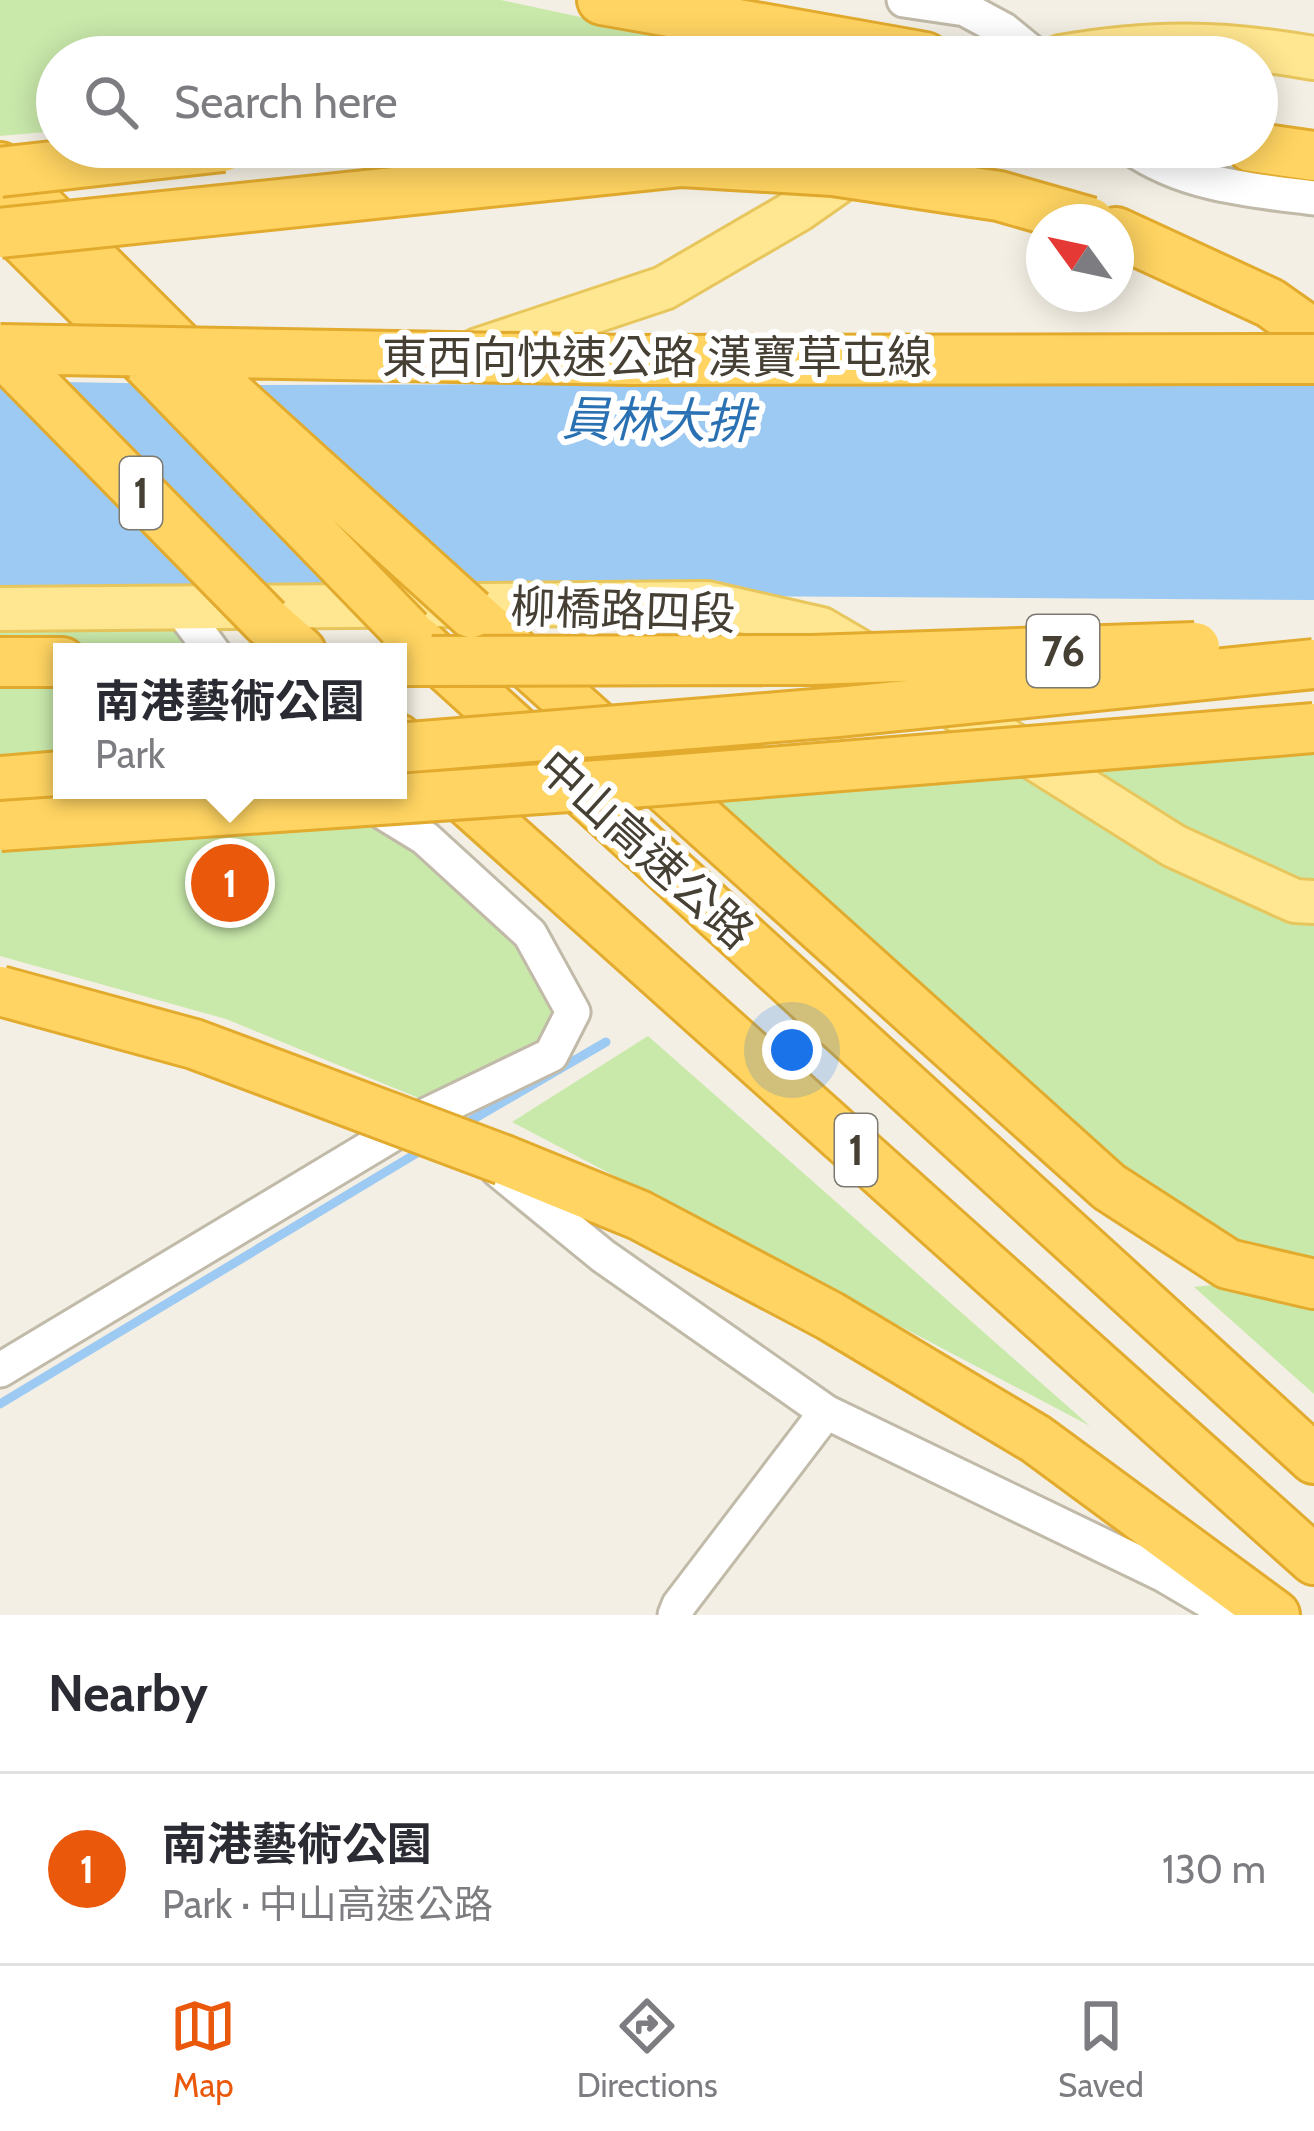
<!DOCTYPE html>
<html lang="en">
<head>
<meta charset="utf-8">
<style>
  body { margin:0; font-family:Cabin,"Noto Sans TC",sans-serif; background:#f7f7f7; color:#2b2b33 }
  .compass { position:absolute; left:1026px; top:204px; width:108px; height:108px; border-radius:50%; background:#fff; box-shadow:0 6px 30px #0003; rotate:303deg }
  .you { position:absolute; left:792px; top:1050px; width:42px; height:42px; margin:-30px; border:9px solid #fff; border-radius:50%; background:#1a73e8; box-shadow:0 0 0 18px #1a73e833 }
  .badge { display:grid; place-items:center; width:78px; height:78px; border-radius:50%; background:#ea580c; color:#fff; font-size:39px; font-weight:700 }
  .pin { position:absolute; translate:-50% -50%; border:6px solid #fff; box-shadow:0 3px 12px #0006 }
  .popup { position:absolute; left:53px; top:643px; width:354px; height:156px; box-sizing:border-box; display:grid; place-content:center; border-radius:0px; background:#fff; filter:drop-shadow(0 3px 9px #0005); font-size:39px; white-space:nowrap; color:#7c7c81 }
  .popup b { font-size:45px; color:#2b2b33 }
  .popup::after { content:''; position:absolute; left:50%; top:100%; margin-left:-24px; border:24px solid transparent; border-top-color:#fff }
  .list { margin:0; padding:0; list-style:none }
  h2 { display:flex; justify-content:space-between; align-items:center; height:156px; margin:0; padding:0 48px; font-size:51px }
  h2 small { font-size:39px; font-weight:400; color:#7c7c81 }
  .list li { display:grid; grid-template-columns:78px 1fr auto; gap:36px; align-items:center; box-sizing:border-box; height:192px; padding:0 48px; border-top:3px solid #e1e1e2 }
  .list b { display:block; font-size:45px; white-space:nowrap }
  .list p { margin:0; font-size:39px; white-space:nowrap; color:#7c7c81 }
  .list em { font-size:39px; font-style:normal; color:#7c7c81 }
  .icon { flex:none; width:66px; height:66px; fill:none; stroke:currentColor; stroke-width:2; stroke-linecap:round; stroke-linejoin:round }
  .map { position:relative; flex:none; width:1314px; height:1615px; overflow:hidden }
  .search { position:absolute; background:#fff; box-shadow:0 6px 30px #0003; left:36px; right:36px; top:36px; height:132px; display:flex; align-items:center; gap:30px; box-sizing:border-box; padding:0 42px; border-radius:66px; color:#7c7c81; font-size:45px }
  .sheet { height:348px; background:#fff }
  nav { display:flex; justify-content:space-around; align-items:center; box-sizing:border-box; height:168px; border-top:3px solid #e1e1e2; background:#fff; font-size:33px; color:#7c7c81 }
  nav a { display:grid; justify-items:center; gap:6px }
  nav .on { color:#ea580c }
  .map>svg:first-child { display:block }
</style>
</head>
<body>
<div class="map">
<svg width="1314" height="1615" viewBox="0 0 1314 1615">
  <rect width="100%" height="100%" fill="#f3efe4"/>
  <path fill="#c9e9ab" d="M 0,0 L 501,0 L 768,57 L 57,57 L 57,131 L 0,136 Z
    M 0,619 L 184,624 L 210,652 L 62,652 L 62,790 L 338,790 L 406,832 L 524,940 L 565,1015 L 540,1047 L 443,1108 L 226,1019 L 0,956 Z
    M 1314,728 L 1314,1394 L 1194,1287 L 1279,1278 L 1228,1264 L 657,781 Z
    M 648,1036 L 1090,1426 L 512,1122 Z"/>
  <path fill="#9dcaf2" d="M 0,381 L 246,385 L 1314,382 L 1314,600 L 0,591 Z"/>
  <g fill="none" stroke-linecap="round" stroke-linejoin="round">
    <path stroke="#9dcaf2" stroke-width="9" d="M 470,1121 L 606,1042
      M 0,1404 L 422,1150"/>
    <defs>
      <path id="minor" d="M 904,0 L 965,9 L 1004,30 L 1037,57
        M 1130,147 C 1184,185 1250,190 1314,198
        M 180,608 L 213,652
        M 498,1170 L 603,1256 L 826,1412 L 1164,1575 L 1232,1615
        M 0,1370 L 418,1119 L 551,1055 L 573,1012 L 530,934 L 425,838 L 363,800
        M 675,1615 L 679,1605 L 826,1412"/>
      <path id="major" d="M 1061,57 C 1152,41 1222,42 1314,58
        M 478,350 L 664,288 L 798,210 L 888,147
        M 0,609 L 707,603 L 821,629 L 881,664
        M 934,695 L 1174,846 L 1295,901 L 1314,902"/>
      <path id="highway" d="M 602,0 L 925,57
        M 1251,147 L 1314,156
        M 0,167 L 201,368
        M 0,217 L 152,368
        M 1116,232 L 1270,303 L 1314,334
        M 471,613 L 1109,1187 L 1228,1264 L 1314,1284
        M 266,621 L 301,652
        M 418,641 L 1314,1459
        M 0,662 L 62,662
        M 398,739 L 1314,1560
        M 0,781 L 62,776
        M 504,1160 L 639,1215 L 830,1316 L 1036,1439 L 1275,1615"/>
    </defs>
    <use href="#minor" stroke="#c1baa9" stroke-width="39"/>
    <use href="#major" stroke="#e7c65d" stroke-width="48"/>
    <use href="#highway" stroke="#e2ab2e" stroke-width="54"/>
    <use href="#minor" stroke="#fff" stroke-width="33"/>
    <use href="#major" stroke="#ffe690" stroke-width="42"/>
    <use href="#highway" stroke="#ffd462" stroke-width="48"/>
    <defs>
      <path id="highway-bridge" d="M 0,172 L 223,147
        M 0,233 L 682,162 L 833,171 L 999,196 L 1090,222
        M 0,349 L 630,360 L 1314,359
        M 15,365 L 266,621
        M 152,368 L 408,632
        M 201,368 L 471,613
        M 398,661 L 812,660 L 1195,647
        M 398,748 L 838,712 L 1314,664
        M 0,826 L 657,781 L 1314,728
        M 0,991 L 194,1044 L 504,1160"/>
    </defs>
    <use href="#highway-bridge" stroke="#e2ab2e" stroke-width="54" stroke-linecap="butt"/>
    <use href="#highway-bridge" stroke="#ffd462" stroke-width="48"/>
  </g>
  <g text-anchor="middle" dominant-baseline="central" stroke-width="12" stroke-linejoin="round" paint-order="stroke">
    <g fill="#fff" stroke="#7d7971" stroke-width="3">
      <rect x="120" y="457" width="42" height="72" rx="9"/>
      <rect x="1027" y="615" width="72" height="72" rx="9"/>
      <rect x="835" y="1114" width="42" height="72" rx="9"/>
    </g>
    <g font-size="42" font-weight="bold" fill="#453f34">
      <text x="141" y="493">1</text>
      <text x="1063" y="651">76</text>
      <text x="856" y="1150">1</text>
    </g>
    <g font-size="45" fill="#453f34" stroke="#fff">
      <text x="657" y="357">東西向快速公路 漢寶草屯線</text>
      <text transform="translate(623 610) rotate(2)">柳橋路四段</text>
      <text transform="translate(646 849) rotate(42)">中山高速公路</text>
    </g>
    <g font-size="48" font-style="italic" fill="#2a71b4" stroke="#fff">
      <text transform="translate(658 420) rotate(1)">員林大排</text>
    </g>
  </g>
</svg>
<svg class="compass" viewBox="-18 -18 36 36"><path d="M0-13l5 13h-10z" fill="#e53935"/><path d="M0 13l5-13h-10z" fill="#7c7c81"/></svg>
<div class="you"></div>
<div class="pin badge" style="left:230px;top:883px">1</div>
<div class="popup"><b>南港藝術公園</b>Park</div>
<div class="search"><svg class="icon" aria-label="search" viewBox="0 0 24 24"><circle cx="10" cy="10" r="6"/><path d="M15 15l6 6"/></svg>Search here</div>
</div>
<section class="sheet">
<h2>Nearby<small></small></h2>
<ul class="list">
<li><span class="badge">1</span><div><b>南港藝術公園</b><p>Park · 中山高速公路</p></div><em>130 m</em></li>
</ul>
</section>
<nav>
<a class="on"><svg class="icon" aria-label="map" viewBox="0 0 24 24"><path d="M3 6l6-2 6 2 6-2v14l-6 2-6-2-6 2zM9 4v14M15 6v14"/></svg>Map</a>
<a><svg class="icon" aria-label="directions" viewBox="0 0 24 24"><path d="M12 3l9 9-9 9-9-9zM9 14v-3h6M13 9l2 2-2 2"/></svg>Directions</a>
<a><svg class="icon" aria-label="saved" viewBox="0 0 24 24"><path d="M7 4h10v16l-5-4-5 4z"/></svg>Saved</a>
</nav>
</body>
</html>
